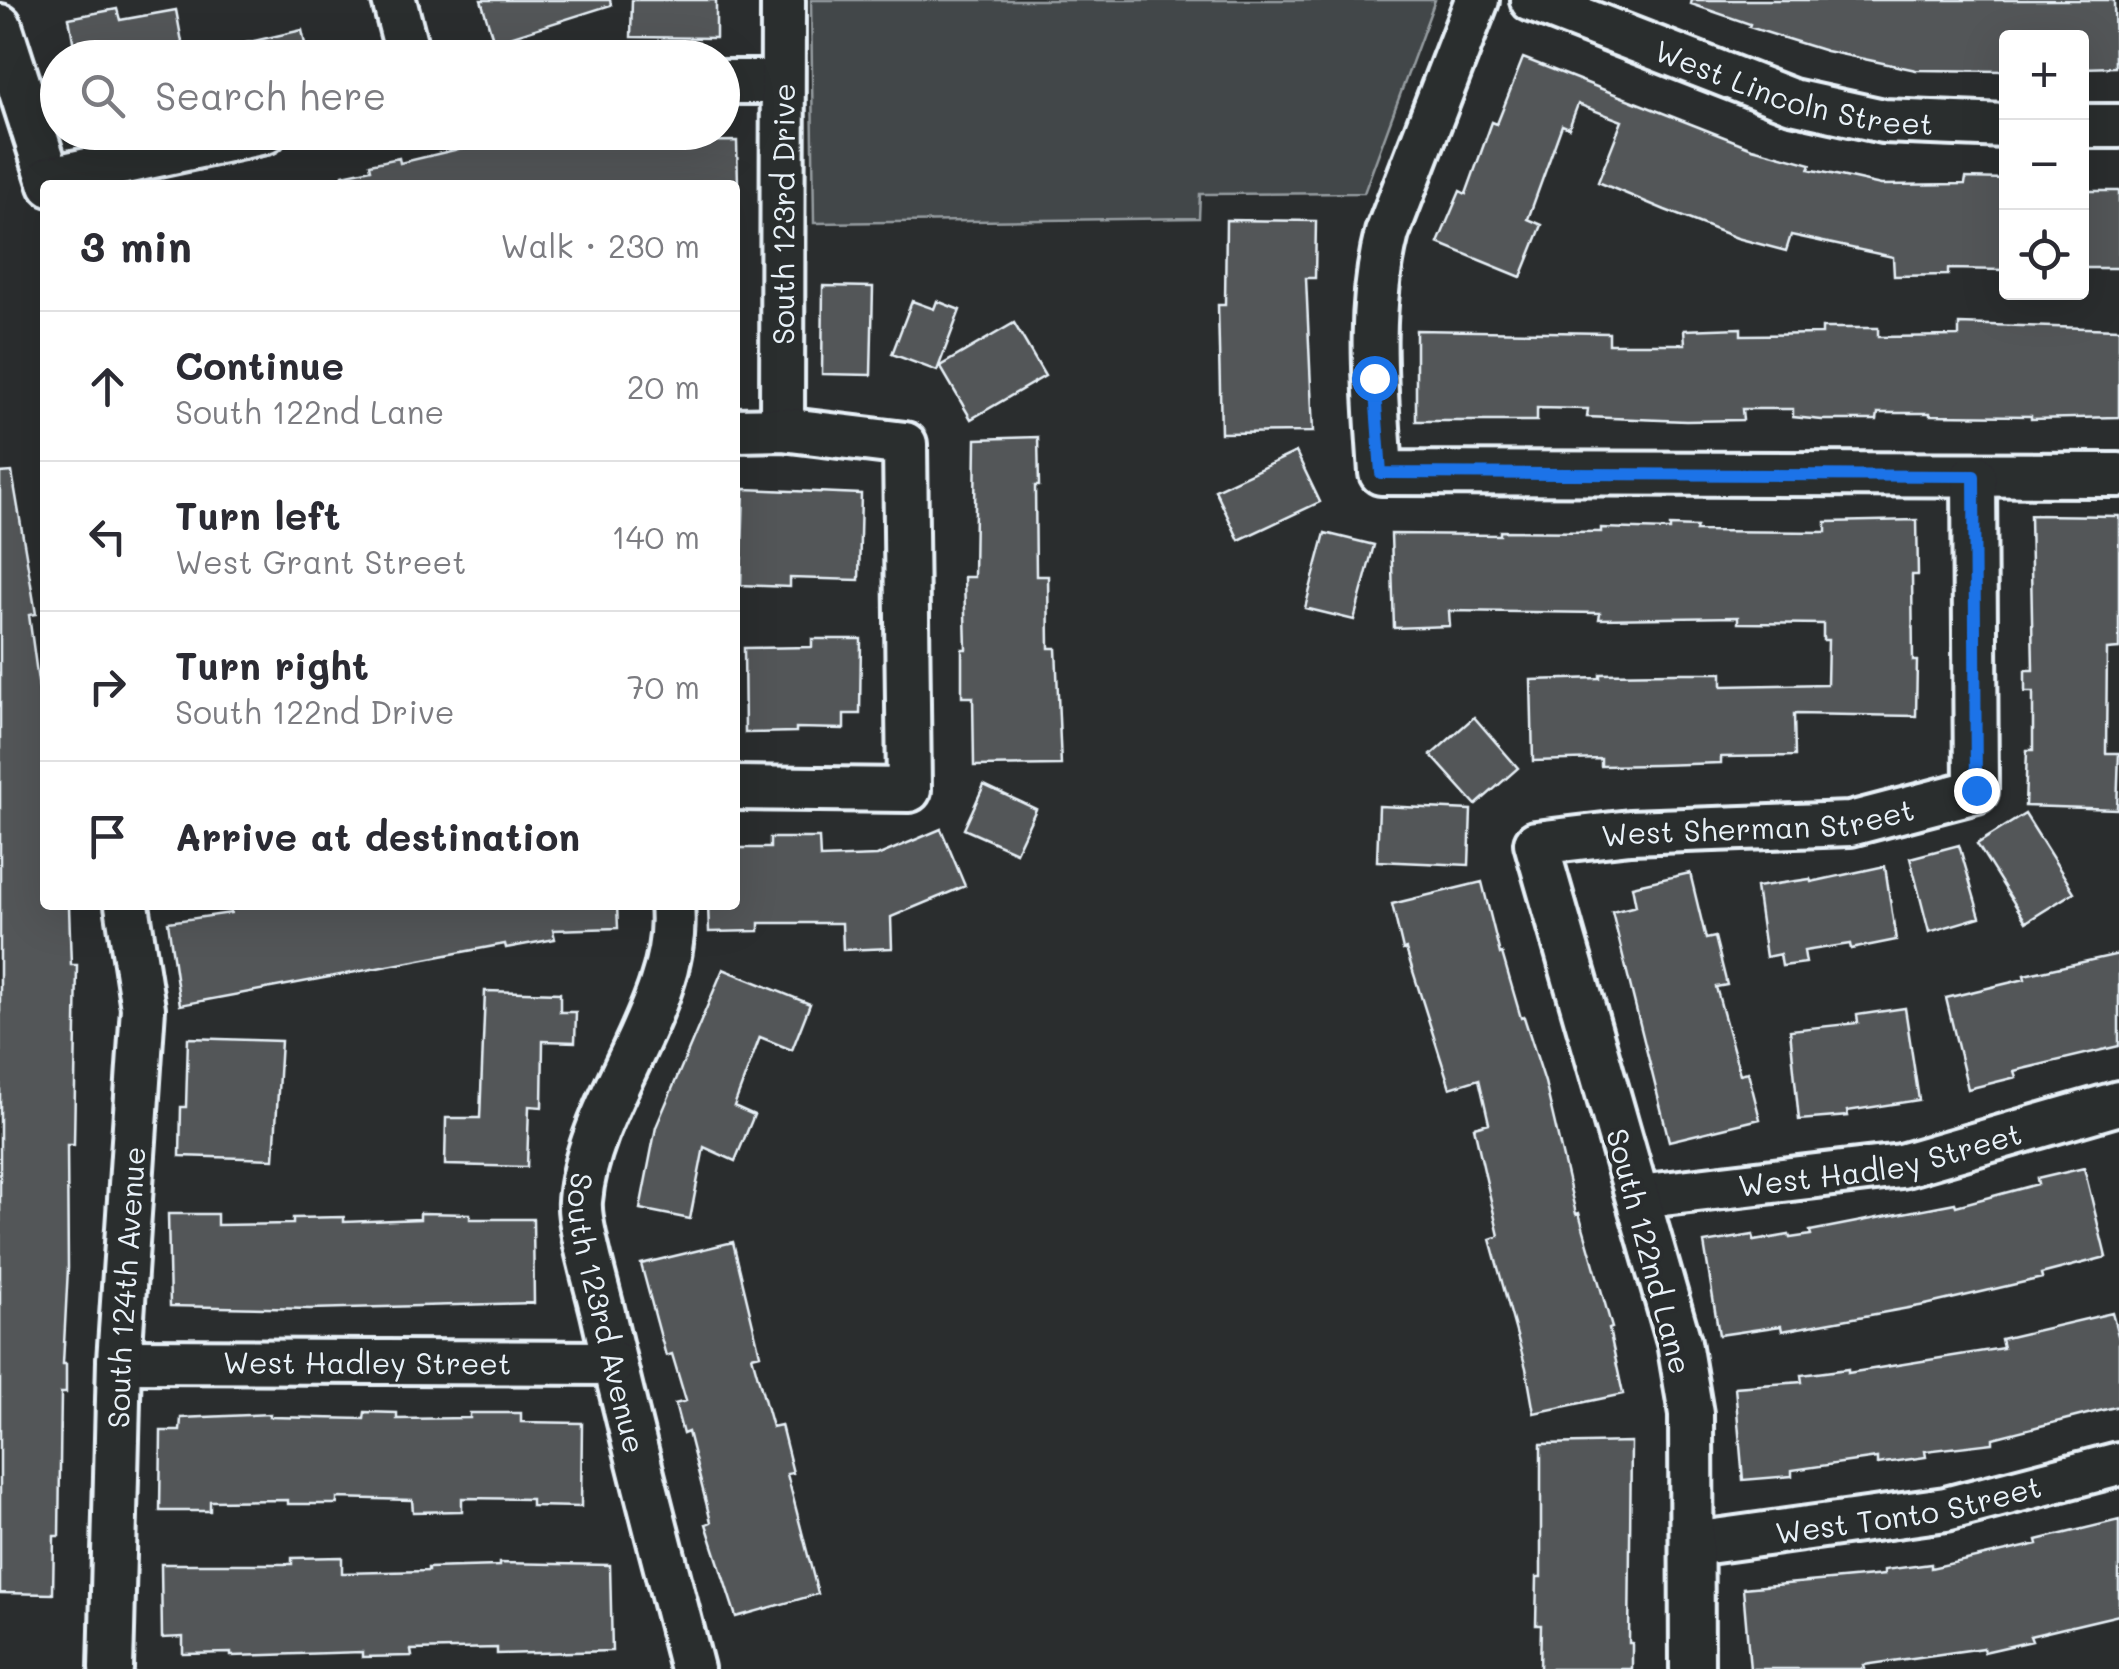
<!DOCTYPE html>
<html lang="en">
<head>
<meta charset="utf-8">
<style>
  body { margin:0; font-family:Mali,sans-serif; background:#f2f2f3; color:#2b2b33 }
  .controls { position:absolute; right:30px; top:30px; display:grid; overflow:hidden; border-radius:10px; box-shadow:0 10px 40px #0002 }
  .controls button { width:90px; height:90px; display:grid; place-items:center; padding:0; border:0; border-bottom:2px solid #e1e1e2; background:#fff; color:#2b2b33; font:50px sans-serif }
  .stop { position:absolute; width:30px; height:30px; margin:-22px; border:8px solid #1a73e8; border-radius:50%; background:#fff }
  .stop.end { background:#1a73e8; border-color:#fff; box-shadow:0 2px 10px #0008 }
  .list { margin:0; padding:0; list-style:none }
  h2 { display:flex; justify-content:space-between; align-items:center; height:130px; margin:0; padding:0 40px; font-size:42px }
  h2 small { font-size:32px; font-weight:400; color:#7c7c81 }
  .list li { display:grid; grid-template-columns:65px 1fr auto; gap:30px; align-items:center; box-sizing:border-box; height:150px; padding:0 40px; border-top:2px solid #e1e1e2 }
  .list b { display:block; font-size:38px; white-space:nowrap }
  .list p { margin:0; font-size:32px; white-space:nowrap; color:#7c7c81 }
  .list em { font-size:32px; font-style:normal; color:#7c7c81 }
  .icon { flex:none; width:55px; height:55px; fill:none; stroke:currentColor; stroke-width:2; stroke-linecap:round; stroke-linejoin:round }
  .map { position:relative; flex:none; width:2119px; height:1669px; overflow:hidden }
  .search { position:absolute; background:#fff; box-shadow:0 10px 40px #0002; left:40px; top:40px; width:700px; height:110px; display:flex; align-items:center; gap:25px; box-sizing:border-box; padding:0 35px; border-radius:55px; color:#7c7c81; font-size:38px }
  .panel { position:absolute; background:#fff; box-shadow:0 10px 40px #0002; left:40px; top:180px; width:700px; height:730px; border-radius:10px }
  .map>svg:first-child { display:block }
</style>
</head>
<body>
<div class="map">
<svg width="2119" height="1669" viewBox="0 0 2119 1669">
  <rect width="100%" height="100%" fill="#2a2d2e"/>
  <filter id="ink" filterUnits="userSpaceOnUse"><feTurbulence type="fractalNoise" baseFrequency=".01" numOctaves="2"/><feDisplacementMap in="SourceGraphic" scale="20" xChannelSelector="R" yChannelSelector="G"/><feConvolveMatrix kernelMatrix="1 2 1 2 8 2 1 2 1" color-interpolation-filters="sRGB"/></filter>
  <g filter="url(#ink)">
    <path fill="#424648" stroke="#959ca0" stroke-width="2.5" d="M 811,0 L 1435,0 L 1364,193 L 1200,194 L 1199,218 L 814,223 Z"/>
    <path fill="#535759" stroke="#e8f1f8" stroke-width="2.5" d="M 481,0 L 610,0 L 611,5 L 494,42 Z
      M 632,0 L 716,0 L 716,38 L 631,37 Z
      M 1692,0 L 2114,0 L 2115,67 L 2082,68 L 2082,38 L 2006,38 L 2006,71 L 1916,70 L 1826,51 L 1749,27 L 1750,24 L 1691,4 Z
      M 117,9 L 120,20 L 176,10 L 185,58 L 76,58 L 69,18 Z
      M 302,30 L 308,58 L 224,58 L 223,48 Z
      M 1523,58 L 1752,148 L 1811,164 L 1809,169 L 1881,185 L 1965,184 L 1966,178 L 2006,179 L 2006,270 L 1948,269 L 1948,275 L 1894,276 L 1893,257 L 1791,235 L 1786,251 L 1737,238 L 1665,210 L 1598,182 L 1622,121 L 1578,104 L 1569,128 L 1562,125 L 1528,219 L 1542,225 L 1521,277 L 1438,243 L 1460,191 L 1466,194 L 1492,122 L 1497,124 Z
      M 673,138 L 673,142 L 737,141 L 738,185 L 344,185 L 343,175 L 371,169 L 370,164 L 399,158 L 400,163 L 492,141 L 542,140 L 625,144 L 625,139 Z
      M 2082,191 L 2119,191 L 2119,268 L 2082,268 Z
      M 1226,220 L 1316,221 L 1315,278 L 1306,278 L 1313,432 L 1221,433 L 1218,305 L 1225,305 Z
      M 823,286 L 873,287 L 871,375 L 822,374 Z
      M 912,301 L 934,309 L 937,301 L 960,310 L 937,371 L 892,354 Z
      M 1014,323 L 1045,376 L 971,419 L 940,366 Z
      M 1959,324 L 2119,329 L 2119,417 L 2031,419 L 2031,416 L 1930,415 L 1930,413 L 1878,413 L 1877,420 L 1822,420 L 1793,417 L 1793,409 L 1742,409 L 1743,420 L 1686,421 L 1587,417 L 1588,409 L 1537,408 L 1537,421 L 1416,421 L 1416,330 L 1609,333 L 1609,344 L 1685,344 L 1684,330 L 1741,328 L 1741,335 L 1822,334 L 1822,328 L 1878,328 L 1878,337 L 1959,336 Z
      M 1038,437 L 1039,486 L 1035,486 L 1036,576 L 1048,576 L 1049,648 L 1056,648 L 1061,765 L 974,766 L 973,697 L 962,697 L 962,649 L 966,649 L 964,577 L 974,577 L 976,439 Z
      M 1296,452 L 1320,502 L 1239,540 L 1215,490 Z
      M 12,472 L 36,614 L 29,615 L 39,689 L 45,689 L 45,905 L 69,907 L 71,965 L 77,965 L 74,1145 L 67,1145 L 68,1268 L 63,1364 L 66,1364 L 66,1393 L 61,1393 L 59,1536 L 54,1536 L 53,1594 L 0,1593 L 0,473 Z
      M 744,489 L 861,494 L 859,580 L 790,578 L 790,587 L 741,585 Z
      M 2030,515 L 2119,516 L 2119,649 L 2107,650 L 2106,753 L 2119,753 L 2117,809 L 2025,806 L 2027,750 L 2033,750 L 2033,692 L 2025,692 L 2025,670 L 2033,670 Z
      M 1917,520 L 1918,575 L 1912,575 L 1913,661 L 1917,661 L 1916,716 L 1794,714 L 1795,756 L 1721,757 L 1721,763 L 1657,765 L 1601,766 L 1601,759 L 1533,761 L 1531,680 L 1600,678 L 1600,674 L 1675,673 L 1722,673 L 1722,686 L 1827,684 L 1828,640 L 1823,640 L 1823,624 L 1738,623 L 1738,617 L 1599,619 L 1600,613 L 1449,611 L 1450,626 L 1394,628 L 1391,534 L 1500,535 L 1500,531 L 1601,532 L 1601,528 L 1670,530 L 1670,526 L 1697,527 L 1696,531 L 1826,532 L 1826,522 Z
      M 1325,533 L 1374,545 L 1354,620 L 1305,608 Z
      M 812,639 L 861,639 L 860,714 L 844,714 L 844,729 L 796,728 L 796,732 L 745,733 L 744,648 L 812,647 Z
      M 1474,717 L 1518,768 L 1476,805 L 1431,755 Z
      M 984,785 L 1036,809 L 1016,852 L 964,829 Z
      M 1379,806 L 1471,810 L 1469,865 L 1377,861 Z
      M 2025,814 L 2074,892 L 2026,922 L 1977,844 Z
      M 941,829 L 965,886 L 891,917 L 892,948 L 843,950 L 842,923 L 759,923 L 759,931 L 709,932 L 708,905 L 735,905 L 735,848 L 770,848 L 770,838 L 819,838 L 820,858 L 877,856 Z
      M 1959,845 L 1980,917 L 1929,932 L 1910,858 Z
      M 1885,866 L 1896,940 L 1851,949 L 1850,944 L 1804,951 L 1806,963 L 1782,966 L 1780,954 L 1766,957 L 1756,887 L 1810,879 L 1811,882 Z
      M 1690,873 L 1706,939 L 1715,937 L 1727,985 L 1716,987 L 1740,1074 L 1748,1072 L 1760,1119 L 1669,1141 L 1612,912 L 1636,906 L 1632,886 Z
      M 1482,882 L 1500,954 L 1502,953 L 1521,1018 L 1524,1017 L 1545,1082 L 1576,1214 L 1579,1213 L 1612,1328 L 1609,1329 L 1623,1394 L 1534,1413 L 1526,1368 L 1490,1239 L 1499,1236 L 1474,1127 L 1489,1123 L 1479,1079 L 1450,1088 L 1406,949 L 1403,950 L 1392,904 Z
      M 230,905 L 617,905 L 618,928 L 553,930 L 555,939 L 506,948 L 505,944 L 180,1005 L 168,922 L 231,913 Z
      M 2119,954 L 2119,1046 L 2014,1071 L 2016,1077 L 1968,1089 L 1946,998 L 2025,979 L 2024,975 Z
      M 723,969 L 810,1004 L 792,1050 L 760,1037 L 734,1106 L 754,1115 L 735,1161 L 704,1147 L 690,1219 L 640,1209 L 656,1127 Z
      M 485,991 L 560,993 L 560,1012 L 576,1012 L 575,1042 L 543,1041 L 542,1107 L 529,1106 L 527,1167 L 445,1165 L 446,1118 L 480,1118 Z
      M 1905,1008 L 1919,1100 L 1847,1111 L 1848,1116 L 1799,1120 L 1790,1030 L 1858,1023 L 1857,1015 Z
      M 188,1038 L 281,1041 L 274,1159 L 180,1156 L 181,1107 L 186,1107 Z
      M 2084,1168 L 2106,1257 L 2041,1274 L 2042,1278 L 1925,1305 L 1782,1331 L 1781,1326 L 1719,1335 L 1704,1243 L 1753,1235 L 1754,1241 L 1789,1235 L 1790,1238 L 1811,1235 L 1810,1231 L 1955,1203 L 1956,1206 L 2038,1184 L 2037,1179 Z
      M 420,1213 L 470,1214 L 470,1219 L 533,1219 L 534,1303 L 310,1309 L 170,1306 L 168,1214 L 217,1214 L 217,1225 L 293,1224 L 293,1218 L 344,1217 L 344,1222 L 420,1219 Z
      M 733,1242 L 760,1354 L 752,1356 L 772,1427 L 781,1425 L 793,1473 L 787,1474 L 818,1594 L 736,1617 L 706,1524 L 711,1522 L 688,1432 L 683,1434 L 675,1404 L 686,1401 L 672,1354 L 666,1356 L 641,1264 Z
      M 2112,1313 L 2119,1339 L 2119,1406 L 1993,1438 L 1993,1443 L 1925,1451 L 1926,1457 L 1877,1464 L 1877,1458 L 1792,1470 L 1792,1476 L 1743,1480 L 1735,1387 L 1802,1382 L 1801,1375 L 1848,1369 L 1848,1373 L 2003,1348 L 2001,1339 Z
      M 365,1412 L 397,1413 L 397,1419 L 470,1418 L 470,1413 L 521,1413 L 521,1422 L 582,1423 L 581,1507 L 531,1506 L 531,1499 L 462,1498 L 462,1511 L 413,1512 L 412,1500 L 337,1498 L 337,1504 L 288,1504 L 288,1500 L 210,1501 L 210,1511 L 160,1511 L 161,1431 L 180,1431 L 181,1418 L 270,1414 L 270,1417 L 364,1419 Z
      M 1631,1442 L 1629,1643 L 1632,1643 L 1632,1669 L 1540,1669 L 1541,1625 L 1536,1625 L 1537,1577 L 1541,1577 L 1541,1444 Z
      M 2119,1520 L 2119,1615 L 2030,1636 L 2032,1641 L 1984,1652 L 1983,1648 L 1864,1665 L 1865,1669 L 1750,1669 L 1743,1588 L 1884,1575 L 1884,1570 L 1931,1564 L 1931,1568 L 2038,1544 L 2037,1540 Z
      M 342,1557 L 342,1573 L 428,1571 L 428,1568 L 499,1566 L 499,1563 L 610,1565 L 612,1651 L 497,1654 L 497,1648 L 411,1650 L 412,1656 L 362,1657 L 362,1652 L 231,1656 L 231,1653 L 183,1654 L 183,1637 L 162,1638 L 161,1564 L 292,1564 L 292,1558 Z"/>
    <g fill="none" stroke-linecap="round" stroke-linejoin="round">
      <defs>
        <g id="minor">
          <path d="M 394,0 L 409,58"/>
          <path d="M 1477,0 L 1387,233 C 1367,311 1376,393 1381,473 L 2119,475"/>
          <path id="s1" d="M 1532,0 L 1792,101 L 1883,121 L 2006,126"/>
          <path d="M 0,26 L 51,185"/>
          <path d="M 722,82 L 782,82"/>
          <path d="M 2082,126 L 2119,126"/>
          <path d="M 50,178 L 265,132"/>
          <path id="s2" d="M 782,429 L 783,0"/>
          <path d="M 735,430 L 782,429 L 905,444 L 909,790 L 735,788"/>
          <path id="s3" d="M 672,905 C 682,1005 588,1101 580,1201 C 578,1224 597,1287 603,1313 C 630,1433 662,1551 692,1669"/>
          <path id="s4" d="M 1638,1197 L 1901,1166 L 2119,1103"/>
          <path id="s5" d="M 119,1361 L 614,1363"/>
          <path id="s6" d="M 1693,1544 L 1946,1509 L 2119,1464"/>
          <path id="s7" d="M 111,1669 L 119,1361 L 143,1008 L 127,905"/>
          <path id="s8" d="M 1692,1669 L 1691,1414 L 1679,1342 L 1536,843 L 1630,832 L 1850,824 L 1976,791 L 1974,475"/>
        </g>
      </defs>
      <use href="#minor" stroke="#e8f1f8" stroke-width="50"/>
      <use href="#minor" stroke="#2a2d2e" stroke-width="42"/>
    </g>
  </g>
  <g fill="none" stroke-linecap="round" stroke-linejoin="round" filter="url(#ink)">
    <path stroke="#1a73e8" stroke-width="12" d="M 1374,378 L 1381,473 L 1974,476 L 1976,790"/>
  </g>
  <g text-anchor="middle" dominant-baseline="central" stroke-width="8" stroke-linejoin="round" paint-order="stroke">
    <g font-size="30" fill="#e8f1f8" stroke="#2a2d2e">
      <text stroke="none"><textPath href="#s1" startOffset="278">West Lincoln Street</textPath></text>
      <text stroke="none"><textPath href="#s2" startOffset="215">South 123rd Drive</textPath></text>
      <text stroke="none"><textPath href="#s8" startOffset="1070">West Sherman Street</textPath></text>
      <text stroke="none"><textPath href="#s4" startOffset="245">West Hadley Street</textPath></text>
      <text transform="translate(1650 1251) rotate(75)">South 122nd Lane</text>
      <text stroke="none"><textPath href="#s7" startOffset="382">South 124th Avenue</textPath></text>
      <text stroke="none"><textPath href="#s3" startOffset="428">South 123rd Avenue</textPath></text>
      <text stroke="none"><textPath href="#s5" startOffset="248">West Hadley Street</textPath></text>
      <text stroke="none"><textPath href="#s6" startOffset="218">West Tonto Street</textPath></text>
    </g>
  </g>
</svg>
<div class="controls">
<button>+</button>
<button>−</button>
<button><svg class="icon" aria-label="locate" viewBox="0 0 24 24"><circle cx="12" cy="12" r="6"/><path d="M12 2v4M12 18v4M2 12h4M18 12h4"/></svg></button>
</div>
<div class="stop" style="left:1374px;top:378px"></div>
<div class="stop end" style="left:1976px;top:790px"></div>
<div class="search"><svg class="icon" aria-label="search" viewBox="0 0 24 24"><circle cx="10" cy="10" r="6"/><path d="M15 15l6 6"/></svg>Search here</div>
<section class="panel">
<h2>3 min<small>Walk · 230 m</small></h2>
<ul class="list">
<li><svg class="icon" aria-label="ahead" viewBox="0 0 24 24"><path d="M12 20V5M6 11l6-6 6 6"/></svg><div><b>Continue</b><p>South 122nd Lane</p></div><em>20 m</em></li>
<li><svg class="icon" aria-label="left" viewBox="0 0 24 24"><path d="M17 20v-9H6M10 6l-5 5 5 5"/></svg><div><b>Turn left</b><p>West Grant Street</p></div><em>140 m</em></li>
<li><svg class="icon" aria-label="right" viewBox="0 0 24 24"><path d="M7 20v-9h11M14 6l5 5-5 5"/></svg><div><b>Turn right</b><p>South 122nd Drive</p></div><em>70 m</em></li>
<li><svg class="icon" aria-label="arrive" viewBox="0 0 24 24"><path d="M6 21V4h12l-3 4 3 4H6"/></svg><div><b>Arrive at destination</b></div></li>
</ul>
</section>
</div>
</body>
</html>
